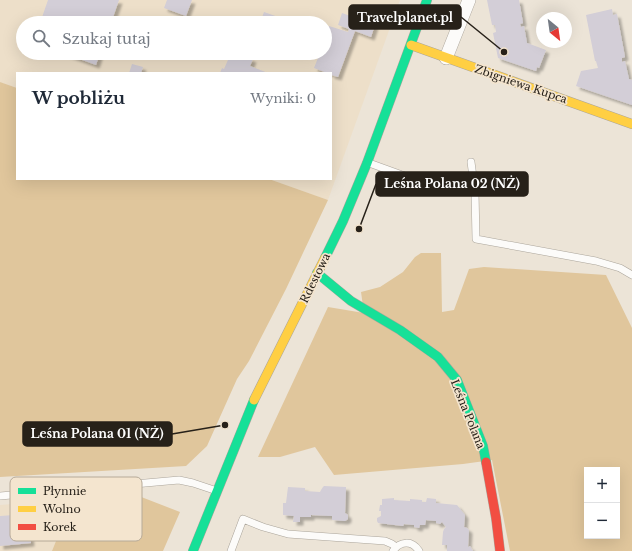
<!DOCTYPE html>
<html lang="pl">
<head>
<meta charset="utf-8">
<style>
  body { margin:0; font-family:"Libre Baskerville",serif; background:#f2f2f3; color:#1f2937 }
  .controls { position:absolute; right:12px; bottom:12px; display:grid; overflow:hidden; border-radius:0px; box-shadow:0 4px 16px #0002 }
  .controls button { width:36px; height:36px; display:grid; place-items:center; padding:0; border:0; border-bottom:1px solid #e0e1e3; background:#fff; color:#1f2937; font:20px sans-serif }
  .compass { position:absolute; left:536px; top:12px; width:36px; height:36px; border-radius:50%; background:#fff; box-shadow:0 4px 16px #0002; rotate:151deg }
  .list { margin:0; padding:0; list-style:none }
  h2 { display:flex; justify-content:space-between; align-items:center; height:52px; margin:0; padding:0 16px; font-size:17px }
  h2 small { font-size:13px; font-weight:400; color:#747a83 }
  .icon { flex:none; width:22px; height:22px; fill:none; stroke:currentColor; stroke-width:2; stroke-linecap:round; stroke-linejoin:round }
  .map { position:relative; flex:none; width:632px; height:551px; overflow:hidden }
  .search { position:absolute; background:#fff; box-shadow:0 4px 16px #0002; left:16px; top:16px; width:316px; height:44px; display:flex; align-items:center; gap:10px; box-sizing:border-box; padding:0 14px; border-radius:22px; color:#747a83; font-size:15px }
  .panel { position:absolute; background:#fff; box-shadow:0 4px 16px #0002; left:16px; top:72px; width:316px; height:108px; border-radius:0px }
  .map>svg:first-child { display:block }
</style>
</head>
<body>
<div class="map">
<svg width="632" height="551" viewBox="0 0 632 551">
  <defs>
    <filter id="shadow"><feDropShadow dx="3.5" dy="3.5" stdDeviation="1" flood-color="#0004"/></filter>
  </defs>
  <rect width="100%" height="100%" fill="#ece4d7"/>
  <path fill="#eddfc9" fill-rule="evenodd" d="M 0,0 L 400,0 L 328,200 L 269,179 L 331,179 L 331,73 L 17,73 L 17,88 L 0,82 ZM 23,23 L 325,23 L 325,53 L 23,53 Z
    M 73,499 L 52,551 L 0,551 L 0,505 Z"/>
  <path fill="#e0c69c" fill-rule="evenodd" d="M 0,82 L 17,88 L 17,179 L 269,179 L 328,200 L 286,289 L 249,361 L 237,379 L 207,446 L 186,466 L 0,477 Z
    M 421,253 L 441,253 L 442,312 L 454,310 L 469,269 L 484,267 L 606,275 L 632,328 L 632,551 L 510,551 L 492,460 L 463,464 L 334,475 L 315,447 L 280,457 L 258,457 L 328,307 L 364,313 L 361,292 L 380,287 L 403,272 L 415,257 ZM 587,470 L 617,470 L 617,536 L 587,536 Z
    M 131,493 L 180,512 L 163,551 L 52,551 L 73,499 Z"/>
  <path fill="#d3ced7" filter="url(#shadow)" d="M 48,0 L 119,0 L 111,23 L 40,23 Z
    M 167,0 L 192,0 L 186,16 L 164,8 Z
    M 487,0 L 519,0 L 523,23 L 520,24 L 521,27 L 524,26 L 527,43 L 546,50 L 539,68 L 537,67 L 536,71 L 498,58 L 493,33 L 496,32 L 495,25 L 492,25 Z
    M 612,9 L 613,15 L 617,14 L 625,57 L 622,58 L 622,62 L 625,61 L 629,79 L 632,80 L 632,105 L 576,86 L 581,71 L 598,68 L 596,61 L 595,61 L 586,15 Z
    M 264,12 L 281,18 L 279,23 L 260,23 Z
    M 342,13 L 375,25 L 371,37 L 355,31 L 338,77 L 331,75 L 331,73 L 327,73 L 314,68 L 320,53 L 325,53 L 325,38 L 329,26 L 348,32 L 349,29 L 338,25 Z
    M 63,53 L 100,53 L 96,65 Z
    M 231,53 L 235,53 L 253,59 L 250,66 L 268,73 L 220,73 L 222,68 L 224,69 Z
    M 132,64 L 143,67 L 141,73 L 129,73 Z
    M 324,486 L 346,487 L 345,513 L 348,515 L 348,519 L 345,521 L 332,520 L 332,516 L 311,515 L 311,517 L 300,517 L 300,522 L 293,522 L 294,516 L 283,515 L 283,503 L 286,503 L 288,487 L 305,488 L 305,491 L 320,492 L 321,490 L 323,487 Z
    M 394,498 L 394,500 L 410,501 L 410,499 L 422,500 L 422,502 L 426,502 L 427,498 L 436,499 L 436,503 L 457,505 L 465,515 L 464,527 L 467,528 L 469,530 L 468,547 L 470,546 L 473,551 L 447,551 L 447,545 L 442,545 L 443,532 L 444,529 L 446,527 L 442,522 L 440,524 L 436,523 L 436,521 L 426,520 L 425,525 L 420,525 L 419,528 L 414,527 L 414,525 L 404,524 L 403,526 L 378,523 L 377,521 L 377,518 L 381,516 L 381,511 L 379,511 L 380,505 L 382,505 L 382,499 Z
    M 28,514 L 31,543 L 0,546 L 0,516 Z"/>
  <g fill="none" stroke-linecap="round" stroke-linejoin="round">
    <defs>
      <path id="lane" d="M 471,162 L 475,192 L 476,239 L 596,261 L 620,268 L 632,275
        M 369,163 L 427,184 L 475,192 L 483,192
        M 0,496 L 179,480 L 193,483 L 217,491
        M 231,551 L 243,519 L 263,527 L 288,534 L 385,541 L 392,544 L 396,547
        M 393,551 C 400,541 412,540 419,551"/>
      <path id="street" d="M 446,58 L 469,0"/>
      <path id="fast" d="M 325,258 L 343,221 L 367,163 L 427,0
        M 317,273 L 351,301 L 400,330 L 438,357 L 457,380 L 483,446 L 486,462
        M 193,551 L 254,400"/>
      <path id="slow" d="M 411,45 L 632,124
        M 254,400 L 325,258"/>
      <path id="jam" d="M 486,462 L 496,518 L 500,551"/>
    </defs>
    <use href="#lane" stroke="#aba59b" stroke-width="8"/>
    <use href="#street" stroke="#aba59b" stroke-width="14"/>
    <use href="#fast" stroke="#aba59b" stroke-width="10"/>
    <use href="#slow" stroke="#aba59b" stroke-width="10"/>
    <use href="#jam" stroke="#aba59b" stroke-width="10"/>
    <use href="#lane" stroke="#fcfbf9" stroke-width="7"/>
    <use href="#street" stroke="#fcfbf9" stroke-width="13"/>
    <use href="#fast" stroke="#16e098" stroke-width="9"/>
    <use href="#slow" stroke="#ffcf43" stroke-width="9"/>
    <use href="#jam" stroke="#f24e42" stroke-width="9"/>
  </g>
  <g text-anchor="middle" dominant-baseline="central" stroke-width="3.5" stroke-linejoin="round" paint-order="stroke">
    <g font-size="11" fill="#272119" stroke="#f4e5cf">
      <text transform="translate(521 84) rotate(19)">Zbigniewa Kupca</text>
      <text transform="translate(315 278) rotate(-64)">Rdestowa</text>
      <text transform="translate(468 414) rotate(68)">Leśna Polana</text>
    </g>
  </g>
  <rect x="10" y="477" width="132" height="64" rx="6" fill="#f4e5cf" stroke="#b6aa98" stroke-width="1"/>
  <rect x="18" y="488" width="18" height="6" fill="#16e098"/>
  <rect x="18" y="506" width="18" height="6" fill="#ffcf43"/>
  <rect x="18" y="524" width="18" height="6" fill="#f24e42"/>
  <g font-size="11" fill="#272119">
    <text x="43" y="495">Płynnie</text>
    <text x="43" y="513">Wolno</text>
    <text x="43" y="531">Korek</text>
  </g>
  <path fill="none" stroke="#272119" stroke-width="1.5" d="M504 52L461 17M359 229L376 184M225 425L172 434"/>
  <g fill="#272119" stroke="#f4e5cf" stroke-width="1.5">
    <circle cx="504" cy="52" r="4"/>
    <circle cx="359" cy="229" r="4"/>
    <circle cx="225" cy="425" r="4"/>
  </g>
  <g fill="#272119" stroke="#272119" stroke-width="1.5">
    <rect x="349" y="5" width="112" height="24" rx="4"/>
    <rect x="376" y="172" width="152" height="24" rx="4"/>
    <rect x="23" y="422" width="149" height="24" rx="4"/>
  </g>
  <g font-size="12" text-anchor="middle" font-weight="bold" fill="#fff">
    <text x="405" y="22">Travelplanet.pl</text>
    <text x="452" y="188">Leśna Polana 02 (NŻ)</text>
    <text x="97" y="438">Leśna Polana 01 (NŻ)</text>
  </g>
</svg>
<div class="controls">
<button>+</button>
<button>−</button>
</div>
<svg class="compass" viewBox="-18 -18 36 36"><path d="M0-13l5 13h-10z" fill="#e53935"/><path d="M0 13l5-13h-10z" fill="#747a83"/></svg>
<div class="search"><svg class="icon" aria-label="search" viewBox="0 0 24 24"><circle cx="10" cy="10" r="6"/><path d="M15 15l6 6"/></svg>Szukaj tutaj</div>
<section class="panel">
<h2>W pobliżu<small>Wyniki: 0</small></h2>
<ul class="list">
</ul>
</section>
</div>
</body>
</html>
